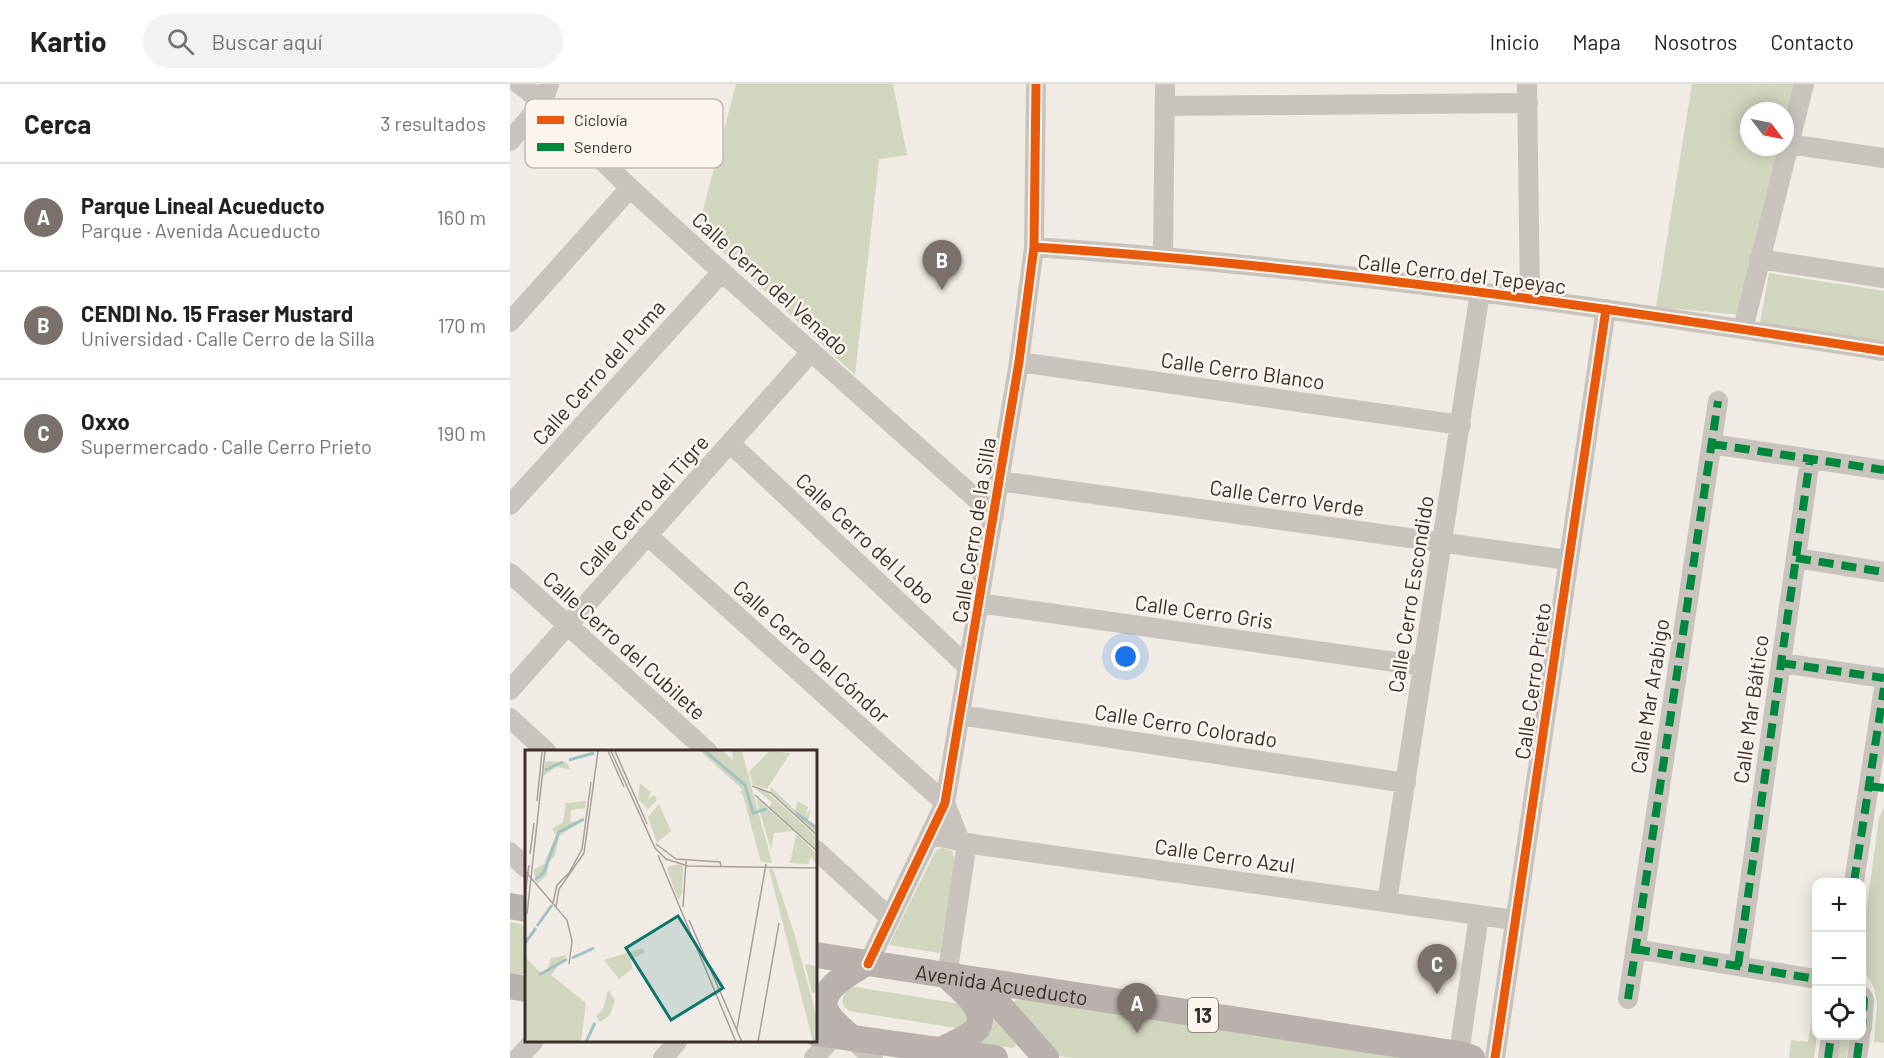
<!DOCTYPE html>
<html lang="es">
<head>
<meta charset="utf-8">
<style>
  body { margin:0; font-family:Barlow,sans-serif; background:#f2f2f2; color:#202124 }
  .controls { position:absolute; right:18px; bottom:18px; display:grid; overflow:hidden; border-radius:12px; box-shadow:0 3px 15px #0003 }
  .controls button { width:54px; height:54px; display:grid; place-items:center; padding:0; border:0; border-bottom:2px solid #e0e0e0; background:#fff; color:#202124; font:30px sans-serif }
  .compass { position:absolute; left:1230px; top:18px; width:54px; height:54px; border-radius:50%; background:#fff; box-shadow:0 3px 15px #0003; rotate:122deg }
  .you { position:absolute; left:616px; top:573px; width:21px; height:21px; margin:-15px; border:4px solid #fff; border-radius:50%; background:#1a73e8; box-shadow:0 0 0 9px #1a73e833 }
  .badge { display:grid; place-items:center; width:39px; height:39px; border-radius:50%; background:#7a716c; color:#fff; font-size:20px; font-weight:700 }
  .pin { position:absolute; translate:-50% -50px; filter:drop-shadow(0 2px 3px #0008) }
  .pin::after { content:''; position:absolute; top:32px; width:21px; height:18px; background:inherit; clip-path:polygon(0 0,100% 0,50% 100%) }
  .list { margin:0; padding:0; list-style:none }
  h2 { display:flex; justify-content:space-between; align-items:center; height:78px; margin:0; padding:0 24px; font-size:26px }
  h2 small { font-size:20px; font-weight:400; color:#757577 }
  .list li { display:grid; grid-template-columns:39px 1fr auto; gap:18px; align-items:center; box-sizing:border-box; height:108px; padding:0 24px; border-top:2px solid #e0e0e0 }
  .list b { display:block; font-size:22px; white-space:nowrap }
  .list p { margin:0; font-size:20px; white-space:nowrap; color:#757577 }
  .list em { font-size:20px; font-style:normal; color:#757577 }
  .icon { flex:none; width:33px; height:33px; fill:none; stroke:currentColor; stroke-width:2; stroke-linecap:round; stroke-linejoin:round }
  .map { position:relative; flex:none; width:1374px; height:974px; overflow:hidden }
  header { display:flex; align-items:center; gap:36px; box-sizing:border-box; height:84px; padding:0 30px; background:#fff; border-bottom:2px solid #e0e0e0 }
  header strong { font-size:28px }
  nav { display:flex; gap:33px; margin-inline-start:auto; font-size:21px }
  .search { width:420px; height:54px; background:#f2f2f2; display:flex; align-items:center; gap:15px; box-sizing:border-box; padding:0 21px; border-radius:33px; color:#757577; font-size:22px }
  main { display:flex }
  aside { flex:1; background:#fff }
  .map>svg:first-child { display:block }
</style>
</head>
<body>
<header>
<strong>Kartio</strong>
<div class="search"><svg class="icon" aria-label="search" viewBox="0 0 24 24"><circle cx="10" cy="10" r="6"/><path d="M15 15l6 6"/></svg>Buscar aquí</div>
<nav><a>Inicio</a><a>Mapa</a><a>Nosotros</a><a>Contacto</a></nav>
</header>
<main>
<aside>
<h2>Cerca<small>3 resultados</small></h2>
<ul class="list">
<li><span class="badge">A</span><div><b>Parque Lineal Acueducto</b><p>Parque · Avenida Acueducto</p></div><em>160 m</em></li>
<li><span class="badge">B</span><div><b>CENDI No. 15 Fraser Mustard</b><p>Universidad · Calle Cerro de la Silla</p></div><em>170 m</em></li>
<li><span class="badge">C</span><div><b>Oxxo</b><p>Supermercado · Calle Cerro Prieto</p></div><em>190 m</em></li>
</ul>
</aside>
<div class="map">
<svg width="1374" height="974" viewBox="0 0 1374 974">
  <rect width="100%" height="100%" fill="#f0ebe5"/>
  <path fill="#d1d6bf" d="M 226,0 L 383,0 L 397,71 L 369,75 L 345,291 L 188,145 Z
    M 1182,0 L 1291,0 L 1275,62 L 1275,27 L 1239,27 L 1239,63 L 1275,63 L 1232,231 L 1146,223 Z
    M 1259,189 L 1374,207 L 1374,259 L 1250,239 Z
    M 1374,723 L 1374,959 L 1364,958 L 1367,920 L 1364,904 L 1353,884 L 1352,857 L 1369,734 Z
    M 432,764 L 442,767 L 445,776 L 430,869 L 379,861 L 424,770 L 427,766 Z
    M 0,838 L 16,841 L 16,891 L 0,889 Z
    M 345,903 L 452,920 L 459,937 L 446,944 L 339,927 L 333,921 C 331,912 336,905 345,903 Z
    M 1306,911 L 1307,952 L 1304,974 L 1279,974 L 1281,956 L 1298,958 Z
    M 511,914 L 890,974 L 562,974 L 542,971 L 503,918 Z
    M 470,917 L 506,957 L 505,963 L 502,964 L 462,957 Z
    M 1331,952 L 1340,952 L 1336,974 L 1328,974 Z"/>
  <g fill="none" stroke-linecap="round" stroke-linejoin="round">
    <path stroke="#c9c3be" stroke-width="20" d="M 9,0 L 33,18 L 120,104 L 212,188 L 484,431
      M 1017,0 L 1020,215
      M 655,22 L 1018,19
      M 0,57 L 33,18 L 39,0
      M 1279,60 L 1374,74
      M 524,163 C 809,182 1092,223 1374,267
      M 653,172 L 655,0
      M 1249,175 L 1374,194
      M 0,238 L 120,104
      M 1233,245 L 1294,0
      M 509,278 L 951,341
      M 220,359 L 458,583
      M 1202,360 L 1374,386
      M 489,397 L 1058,476
      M 0,421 L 212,188
      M 137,451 L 435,719 L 450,757
      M 1286,474 L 1374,488
      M 0,489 L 198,668
      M 469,519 L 913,582
      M 1271,579 L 1374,594
      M 0,606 L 301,268
      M 450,631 L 896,699
      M 0,634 L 37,668
      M 420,751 L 469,761 L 1004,836
      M 306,766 L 380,834
      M 0,768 L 16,784
      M 1344,798 L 1374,604
      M 877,818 L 970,208
      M 1125,865 L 1306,895
      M 358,880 L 435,719 L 509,278 L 524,163 L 526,0
      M 1228,882 L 1300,375
      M 437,892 L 457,759
      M 1352,912 L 1354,916 L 1352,944
      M 1118,915 L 1208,317
      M 341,954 L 363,974
      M 949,970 L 969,831
      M 8,974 L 23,958
      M 153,974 L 167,958
      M 304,974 L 325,951
      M 985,974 L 1096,225
      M 1318,974 L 1321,952
      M 1347,974 L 1350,952"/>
    <g stroke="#b8b1ad" stroke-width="26">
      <path d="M 0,822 L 16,825"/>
      <path id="s1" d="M 306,871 L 949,970 L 962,974"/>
      <path d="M 468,897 L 536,974"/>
      <path d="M 0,902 L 16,905"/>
      <path d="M 306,949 L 485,974"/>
      <path d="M 341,954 C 334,946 323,939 318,930 C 303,907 341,889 356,879"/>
      <path d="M 431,966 C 441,961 452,956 461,950 C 487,932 450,904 437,892"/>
    </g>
    <path stroke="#00873e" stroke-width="8" stroke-dasharray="15 8" stroke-linecap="butt" d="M 1202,360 L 1374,386
      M 1286,474 L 1374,488
      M 1271,579 L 1374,594
      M 1359,702 L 1374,704
      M 1344,798 L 1374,604
      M 1125,865 L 1306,895
      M 1228,882 L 1300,375
      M 1352,912 L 1354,916 L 1352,944
      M 1118,915 L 1208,317
      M 1318,974 L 1321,952
      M 1347,974 L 1350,952"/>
    <defs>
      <path id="cycleway" d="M 524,163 C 809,182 1092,223 1374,267
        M 358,880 L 435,719 L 509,278 L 524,163 L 526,0
        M 985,974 L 1096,225"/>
    </defs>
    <use href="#cycleway" stroke="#fbf5ee" stroke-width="13"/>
    <use href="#cycleway" stroke="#e8590c" stroke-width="9"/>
  </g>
  <g text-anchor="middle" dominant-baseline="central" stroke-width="5" stroke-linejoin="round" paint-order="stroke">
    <rect fill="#fbf5ee" stroke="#756b66" stroke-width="1.5" x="678" y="914" width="30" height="34" rx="4.5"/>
    <g font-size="20" font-weight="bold" fill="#3b302b">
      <text x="693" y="931">13</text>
    </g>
    <g font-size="21" fill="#3b302b" stroke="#fbf5ee">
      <text transform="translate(952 189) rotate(7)">Calle Cerro del Tepeyac</text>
      <text transform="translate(261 199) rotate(42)">Calle Cerro del Venado</text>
      <text transform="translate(733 286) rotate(8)">Calle Cerro Blanco</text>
      <text transform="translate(88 288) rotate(-48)">Calle Cerro del Puma</text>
      <text transform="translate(777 413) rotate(8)">Calle Cerro Verde</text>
      <text transform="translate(133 421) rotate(-48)">Calle Cerro del Tigre</text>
      <text transform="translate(463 446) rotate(-81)">Calle Cerro de la Silla</text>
      <text transform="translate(356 454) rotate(43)">Calle Cerro del Lobo</text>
      <text transform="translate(900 510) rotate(-81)">Calle Cerro Escondido</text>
      <text transform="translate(694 527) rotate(8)">Calle Cerro Gris</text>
      <text transform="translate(115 561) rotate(42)">Calle Cerro del Cubilete</text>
      <text transform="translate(302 567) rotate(42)">Calle Cerro Del Cóndor</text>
      <text transform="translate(1022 597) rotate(-82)">Calle Cerro Prieto</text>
      <text transform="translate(1139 612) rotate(-81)">Calle Mar Arabigo</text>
      <text transform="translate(1240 625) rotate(-82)">Calle Mar Báltico</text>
      <text transform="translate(676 641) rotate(9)">Calle Cerro Colorado</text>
      <text transform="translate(715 771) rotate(8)">Calle Cerro Azul</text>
      <text stroke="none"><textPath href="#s1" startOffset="188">Avenida Acueducto</textPath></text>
    </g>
  </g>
  <g transform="translate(15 666)">
    <rect width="292" height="292" fill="#f0ebe5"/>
    <path d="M 175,1 L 198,1 L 208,10 L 207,1 L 217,1 L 247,113 L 236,112 L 217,42 L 214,45 L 217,39 ZM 244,1 L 265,3 L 242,39 L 228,35 L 224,22 ZM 20,11 L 41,12 L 45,19 L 31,17 L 18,26 ZM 115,33 L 126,42 L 123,49 L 129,45 L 132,50 L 123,59 L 113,49 ZM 246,37 L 270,60 L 273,51 L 283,57 L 281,67 L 287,56 L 283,70 L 292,77 L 292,84 L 245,41 ZM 230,38 L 242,42 L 292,87 L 292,101 L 244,57 L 247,53 ZM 231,48 L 268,81 L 249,83 L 246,100 ZM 61,51 L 60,58 L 46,60 L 45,72 L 59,70 L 34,86 L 30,106 L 24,112 L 22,125 L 12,134 L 8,120 L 19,114 L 31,85 L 27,79 L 38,72 L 41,53 ZM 134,54 L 146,81 L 132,93 L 123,67 ZM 271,84 L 292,104 L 292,115 L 286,107 L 283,114 L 265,113 ZM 151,114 L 158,116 L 157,144 L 153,150 L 142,118 ZM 244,119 L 248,119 L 270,186 L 292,268 L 292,292 L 288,292 ZM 118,198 L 120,202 L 106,209 L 107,219 L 94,229 L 79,210 ZM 42,205 L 26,225 L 61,253 L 56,292 L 0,292 L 0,207 L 15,222 L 22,220 L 26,208 ZM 280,214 L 292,216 L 292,242 L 287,243 ZM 83,240 L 90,250 L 85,265 L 75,272 L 71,266 L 78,259 Z" fill="#d1d6bf"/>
    <path fill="none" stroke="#a1c2c1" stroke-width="3" d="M 180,1 L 220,35 L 228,63 L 242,59M 44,10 L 69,3M 20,20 L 38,12M 271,63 L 293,79M 10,130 L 19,122 L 34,82 L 59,69M 12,176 L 27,155M 0,193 L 11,178M 47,208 L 69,198M 14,225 L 42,209M 61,292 L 70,273"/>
    <path fill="none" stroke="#a8a09b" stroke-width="1.5" d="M 83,1 L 99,37M 86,1 L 130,98 L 141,109 L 163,116 L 293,118M 90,1 L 122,74M 227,36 L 246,43 L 293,86M 230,45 L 293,102M 12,51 L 17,2M 131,94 L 151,109 L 195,112 L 196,116M 5,104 L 9,73M 133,105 L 211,292M 0,121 L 42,170 L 47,191 L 44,214M 0,146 L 4,115M 28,153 L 32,135 L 44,123 L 57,99 L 66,32M 31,157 L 34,139 L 59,103 L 73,1M 158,157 L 161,111M 2,164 L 20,1M 164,170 L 217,292M 212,279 L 241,114M 233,292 L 254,173"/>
    <path fill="#0f766e" fill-opacity="0.15" stroke="#0f766e" stroke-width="3" d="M 153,166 L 198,238 L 146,270 L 101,198 Z"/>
    <rect width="292" height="292" fill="none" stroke="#3b302b" stroke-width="3"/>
  </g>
  <rect x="15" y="15" width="198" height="69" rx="9" fill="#fbf5ee" stroke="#c1bab4" stroke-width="1.5"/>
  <rect x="27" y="32" width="27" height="8" fill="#e8590c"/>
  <rect x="27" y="59" width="27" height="8" fill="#00873e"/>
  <g font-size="16" fill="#3b302b">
    <text x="64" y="42">Ciclovía</text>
    <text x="64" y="69">Sendero</text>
  </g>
</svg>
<div class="controls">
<button>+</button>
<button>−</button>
<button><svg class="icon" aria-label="locate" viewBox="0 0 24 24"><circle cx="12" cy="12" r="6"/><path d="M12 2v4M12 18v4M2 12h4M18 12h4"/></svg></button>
</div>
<svg class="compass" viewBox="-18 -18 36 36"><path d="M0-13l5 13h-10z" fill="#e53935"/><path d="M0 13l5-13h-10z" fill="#757577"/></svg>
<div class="you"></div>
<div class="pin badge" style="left:627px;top:949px">A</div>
<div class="pin badge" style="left:432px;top:206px">B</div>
<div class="pin badge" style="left:927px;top:910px">C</div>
</div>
</main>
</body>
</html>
